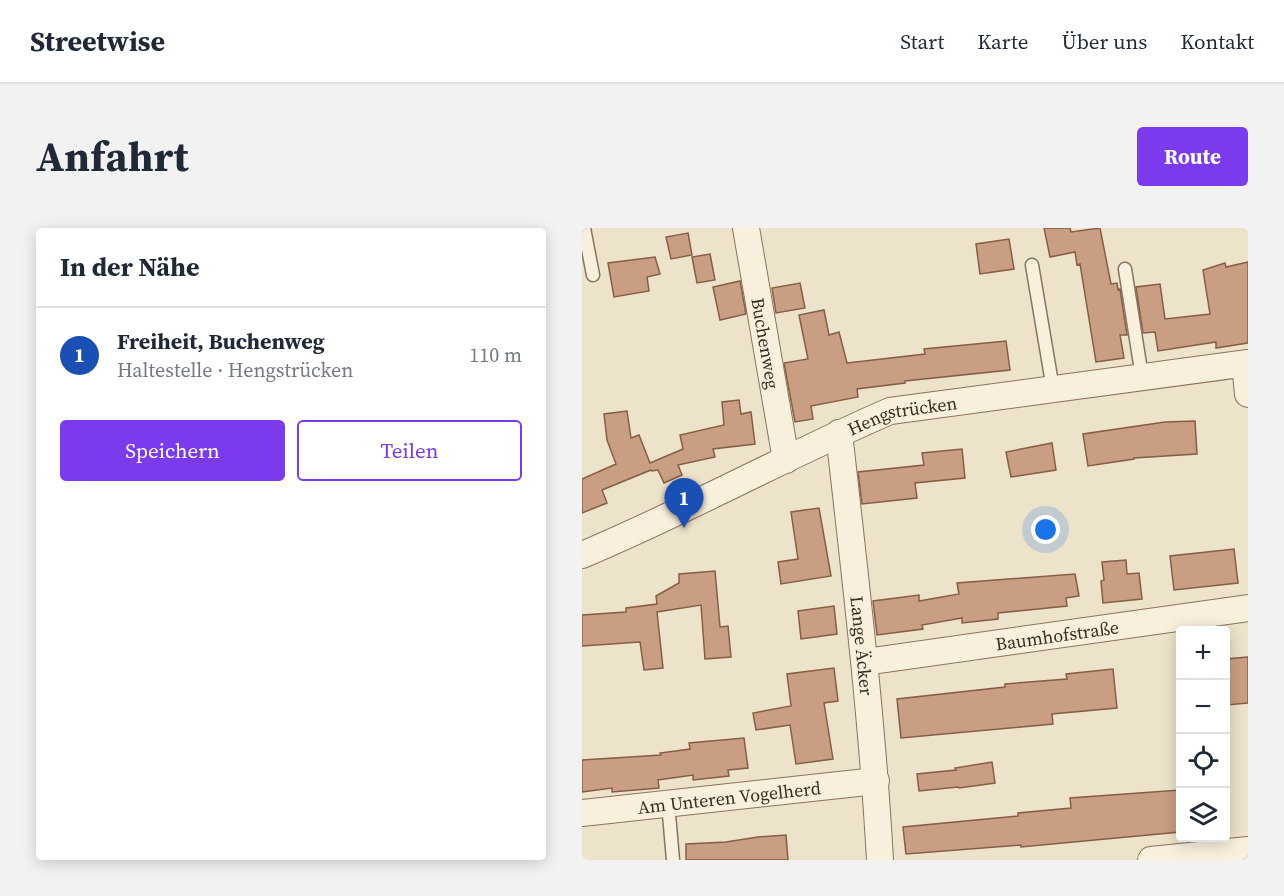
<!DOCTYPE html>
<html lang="de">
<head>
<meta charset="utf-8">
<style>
  body { margin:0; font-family:"Source Serif 4",serif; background:#f2f2f3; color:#1f2937 }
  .controls { position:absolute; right:18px; bottom:18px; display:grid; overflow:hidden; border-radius:6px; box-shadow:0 3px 15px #0003 }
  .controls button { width:54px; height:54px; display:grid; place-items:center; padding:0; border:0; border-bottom:2px solid #e0e1e3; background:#fff; color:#1f2937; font:30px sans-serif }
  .you { position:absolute; left:464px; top:302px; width:21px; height:21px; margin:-15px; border:4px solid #fff; border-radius:50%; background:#1a73e8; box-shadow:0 0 0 9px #1a73e833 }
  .badge { display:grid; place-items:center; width:39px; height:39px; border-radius:50%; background:#7c3aed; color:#fff; font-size:20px; font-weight:700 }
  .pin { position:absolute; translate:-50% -50px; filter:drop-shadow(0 2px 3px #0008) }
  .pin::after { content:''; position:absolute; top:32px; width:21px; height:18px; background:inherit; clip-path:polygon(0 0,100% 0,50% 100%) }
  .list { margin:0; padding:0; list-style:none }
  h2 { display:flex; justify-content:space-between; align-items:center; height:78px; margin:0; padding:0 24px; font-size:26px }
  h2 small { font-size:20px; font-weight:400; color:#747a83 }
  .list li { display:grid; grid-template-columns:39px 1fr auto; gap:18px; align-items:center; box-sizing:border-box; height:96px; padding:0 24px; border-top:2px solid #e0e1e3 }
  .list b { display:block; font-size:22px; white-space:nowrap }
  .list p { margin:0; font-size:20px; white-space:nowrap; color:#747a83 }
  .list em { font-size:20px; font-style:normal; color:#747a83 }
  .actions { display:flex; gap:12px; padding:18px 24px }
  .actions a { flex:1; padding:14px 0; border:2px solid #7c3aed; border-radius:6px; text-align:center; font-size:21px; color:#7c3aed }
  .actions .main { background:#7c3aed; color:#fff }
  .icon { flex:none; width:33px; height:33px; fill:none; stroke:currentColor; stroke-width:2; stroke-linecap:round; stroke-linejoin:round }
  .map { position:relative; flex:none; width:666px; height:632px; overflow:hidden; border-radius:6px }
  header { display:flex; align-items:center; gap:36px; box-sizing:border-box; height:84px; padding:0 30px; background:#fff; border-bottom:2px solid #e0e1e3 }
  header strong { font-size:28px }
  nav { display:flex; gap:33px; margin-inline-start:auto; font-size:21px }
  .intro { display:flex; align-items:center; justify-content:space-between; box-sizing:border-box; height:144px; padding:0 36px }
  h1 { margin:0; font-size:42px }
  .button { padding:15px 27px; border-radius:6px; background:#7c3aed; color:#fff; font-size:21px; font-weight:700 }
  main { display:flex; gap:36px; padding:0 36px }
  aside { flex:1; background:#fff; border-radius:6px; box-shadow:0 3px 15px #0003 }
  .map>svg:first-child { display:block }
</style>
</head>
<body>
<header>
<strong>Streetwise</strong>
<nav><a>Start</a><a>Karte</a><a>Über uns</a><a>Kontakt</a></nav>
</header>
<div class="intro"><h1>Anfahrt</h1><a class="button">Route</a></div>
<main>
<aside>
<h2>In der Nähe<small></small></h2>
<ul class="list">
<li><span class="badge" style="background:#1a4fb4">1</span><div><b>Freiheit, Buchenweg</b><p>Haltestelle · Hengstrücken</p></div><em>110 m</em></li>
</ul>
<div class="actions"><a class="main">Speichern</a><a>Teilen</a></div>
</aside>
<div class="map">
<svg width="666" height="632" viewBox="0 0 666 632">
  <rect width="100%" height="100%" fill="#ede2ca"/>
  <path fill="#c99e82" stroke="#865e46" stroke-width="1.5" d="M 462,0 L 488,0 L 489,4 L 518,0 L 529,56 L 535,55 L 536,62 L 538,61 L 545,107 L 538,107 L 542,130 L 514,134 L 498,36 L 495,37 L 493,24 L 468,29 Z
    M 106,5 L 110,27 L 89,31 L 84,9 Z
    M 427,11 L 432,41 L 398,46 L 394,16 Z
    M 128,26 L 133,52 L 115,55 L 110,29 Z
    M 73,29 L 78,46 L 65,49 L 67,63 L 32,69 L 26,35 Z
    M 666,34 L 666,115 L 634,120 L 634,114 L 576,123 L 573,104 L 561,105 L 554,59 L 578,56 L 583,91 L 628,86 L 621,42 L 643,35 L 644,39 Z
    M 158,53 L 164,86 L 138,92 L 131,59 Z
    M 218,55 L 223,80 L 194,85 L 190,60 Z
    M 242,82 L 247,107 L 257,104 L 265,135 L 343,126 L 342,121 L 424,113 L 428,142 L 323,153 L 323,155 L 275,161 L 276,169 L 229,178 L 231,191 L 213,194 L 202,135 L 226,131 L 217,87 Z
    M 157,172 L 159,186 L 169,184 L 173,216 L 131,221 L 133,229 L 96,237 L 100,247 L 82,255 L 76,242 L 70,243 L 69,242 L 20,262 L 25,275 L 0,285 L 0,251 L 34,236 L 25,212 L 22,186 L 45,183 L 49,210 L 57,207 L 68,235 L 101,221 L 98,207 L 142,197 L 140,174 Z
    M 613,193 L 615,226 L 552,230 L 552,231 L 506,238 L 501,206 L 583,194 Z
    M 470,215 L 474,242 L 429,249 L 424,224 Z
    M 380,221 L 383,250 L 333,255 L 335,270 L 280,276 L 276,244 L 342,237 L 340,225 Z
    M 237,280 L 249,348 L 199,356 L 196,334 L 216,331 L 209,284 Z
    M 652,321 L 656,355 L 592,362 L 588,328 Z
    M 544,332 L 545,346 L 557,345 L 560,371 L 521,375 L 519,353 L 522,352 L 520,334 Z
    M 133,343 L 138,399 L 146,398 L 149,429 L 123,431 L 119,377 L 75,384 L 81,440 L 62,442 L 58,414 L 0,418 L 0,387 L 44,384 L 44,380 L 75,376 L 74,368 L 97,355 L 97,346 Z
    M 493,346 L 497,368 L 484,370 L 485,378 L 416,385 L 416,391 L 380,395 L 380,390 L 340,397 L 341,401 L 295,407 L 291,373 L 337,367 L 337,373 L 377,366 L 375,355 Z
    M 252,378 L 255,406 L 219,411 L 216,383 Z
    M 666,429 L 666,475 L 644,477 L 644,431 Z
    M 252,440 L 256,473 L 242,475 L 251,531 L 214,536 L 208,497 L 174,502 L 171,485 L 209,478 L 205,446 Z
    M 531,441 L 535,480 L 470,486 L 471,496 L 319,510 L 315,471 L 423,459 L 423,456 L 485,451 L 484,446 Z
    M 162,510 L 166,540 L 146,542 L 147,548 L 111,552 L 111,547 L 76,552 L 77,560 L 30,564 L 30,560 L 0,564 L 0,532 L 79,527 L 78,525 L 108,521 L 107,515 Z
    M 410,534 L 413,555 L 377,560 L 376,559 L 337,563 L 335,546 L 374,542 L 373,540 Z
    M 598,562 L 598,604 L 439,619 L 439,617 L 324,626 L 321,599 L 436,588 L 436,585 L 489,580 L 488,570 Z
    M 204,607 L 206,632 L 104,632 L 104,616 L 144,614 L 176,609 Z"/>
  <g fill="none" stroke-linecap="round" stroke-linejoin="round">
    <defs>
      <path id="service" d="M 2,0 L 11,47
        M 450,37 L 471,161
        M 543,41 L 560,149
        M 86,575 L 91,632"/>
      <g id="minor">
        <path id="s1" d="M 164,0 L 204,232"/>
        <path d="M 663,136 L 666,166"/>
        <path id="s2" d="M 257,205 C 273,347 290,489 298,632"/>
        <path id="s3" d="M 0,327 C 105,283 204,228 308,183 L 666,135"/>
        <path id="s4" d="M 283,434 L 666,380"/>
        <path id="s5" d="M 0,585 L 294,553"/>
        <path d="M 569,632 L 666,622"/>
      </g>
    </defs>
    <use href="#service" stroke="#88745f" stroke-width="15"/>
    <use href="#minor" stroke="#88745f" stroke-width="28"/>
    <use href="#service" stroke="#f8efdd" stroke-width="12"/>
    <use href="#minor" stroke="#f8efdd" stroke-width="26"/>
  </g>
  <g text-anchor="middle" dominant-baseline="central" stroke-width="4.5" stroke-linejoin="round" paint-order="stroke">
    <g font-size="18" fill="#3a2d21" stroke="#f4ecd9">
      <text stroke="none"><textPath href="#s1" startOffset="117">Buchenweg</textPath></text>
      <text stroke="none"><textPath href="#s3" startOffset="351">Hengstrücken</textPath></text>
      <text stroke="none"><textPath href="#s4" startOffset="194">Baumhofstraße</textPath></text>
      <text stroke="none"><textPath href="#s2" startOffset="214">Lange Äcker</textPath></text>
      <text stroke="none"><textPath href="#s5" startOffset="148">Am Unteren Vogelherd</textPath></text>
    </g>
  </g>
</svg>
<div class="controls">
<button>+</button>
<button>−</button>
<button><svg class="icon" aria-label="locate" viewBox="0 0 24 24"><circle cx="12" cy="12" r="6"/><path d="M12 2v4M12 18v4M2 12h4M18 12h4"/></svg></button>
<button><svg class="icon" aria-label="layers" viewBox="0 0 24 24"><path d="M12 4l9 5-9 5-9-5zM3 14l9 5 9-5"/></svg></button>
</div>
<div class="you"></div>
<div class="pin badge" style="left:102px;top:300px;background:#1a4fb4">1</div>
</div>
</main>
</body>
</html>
